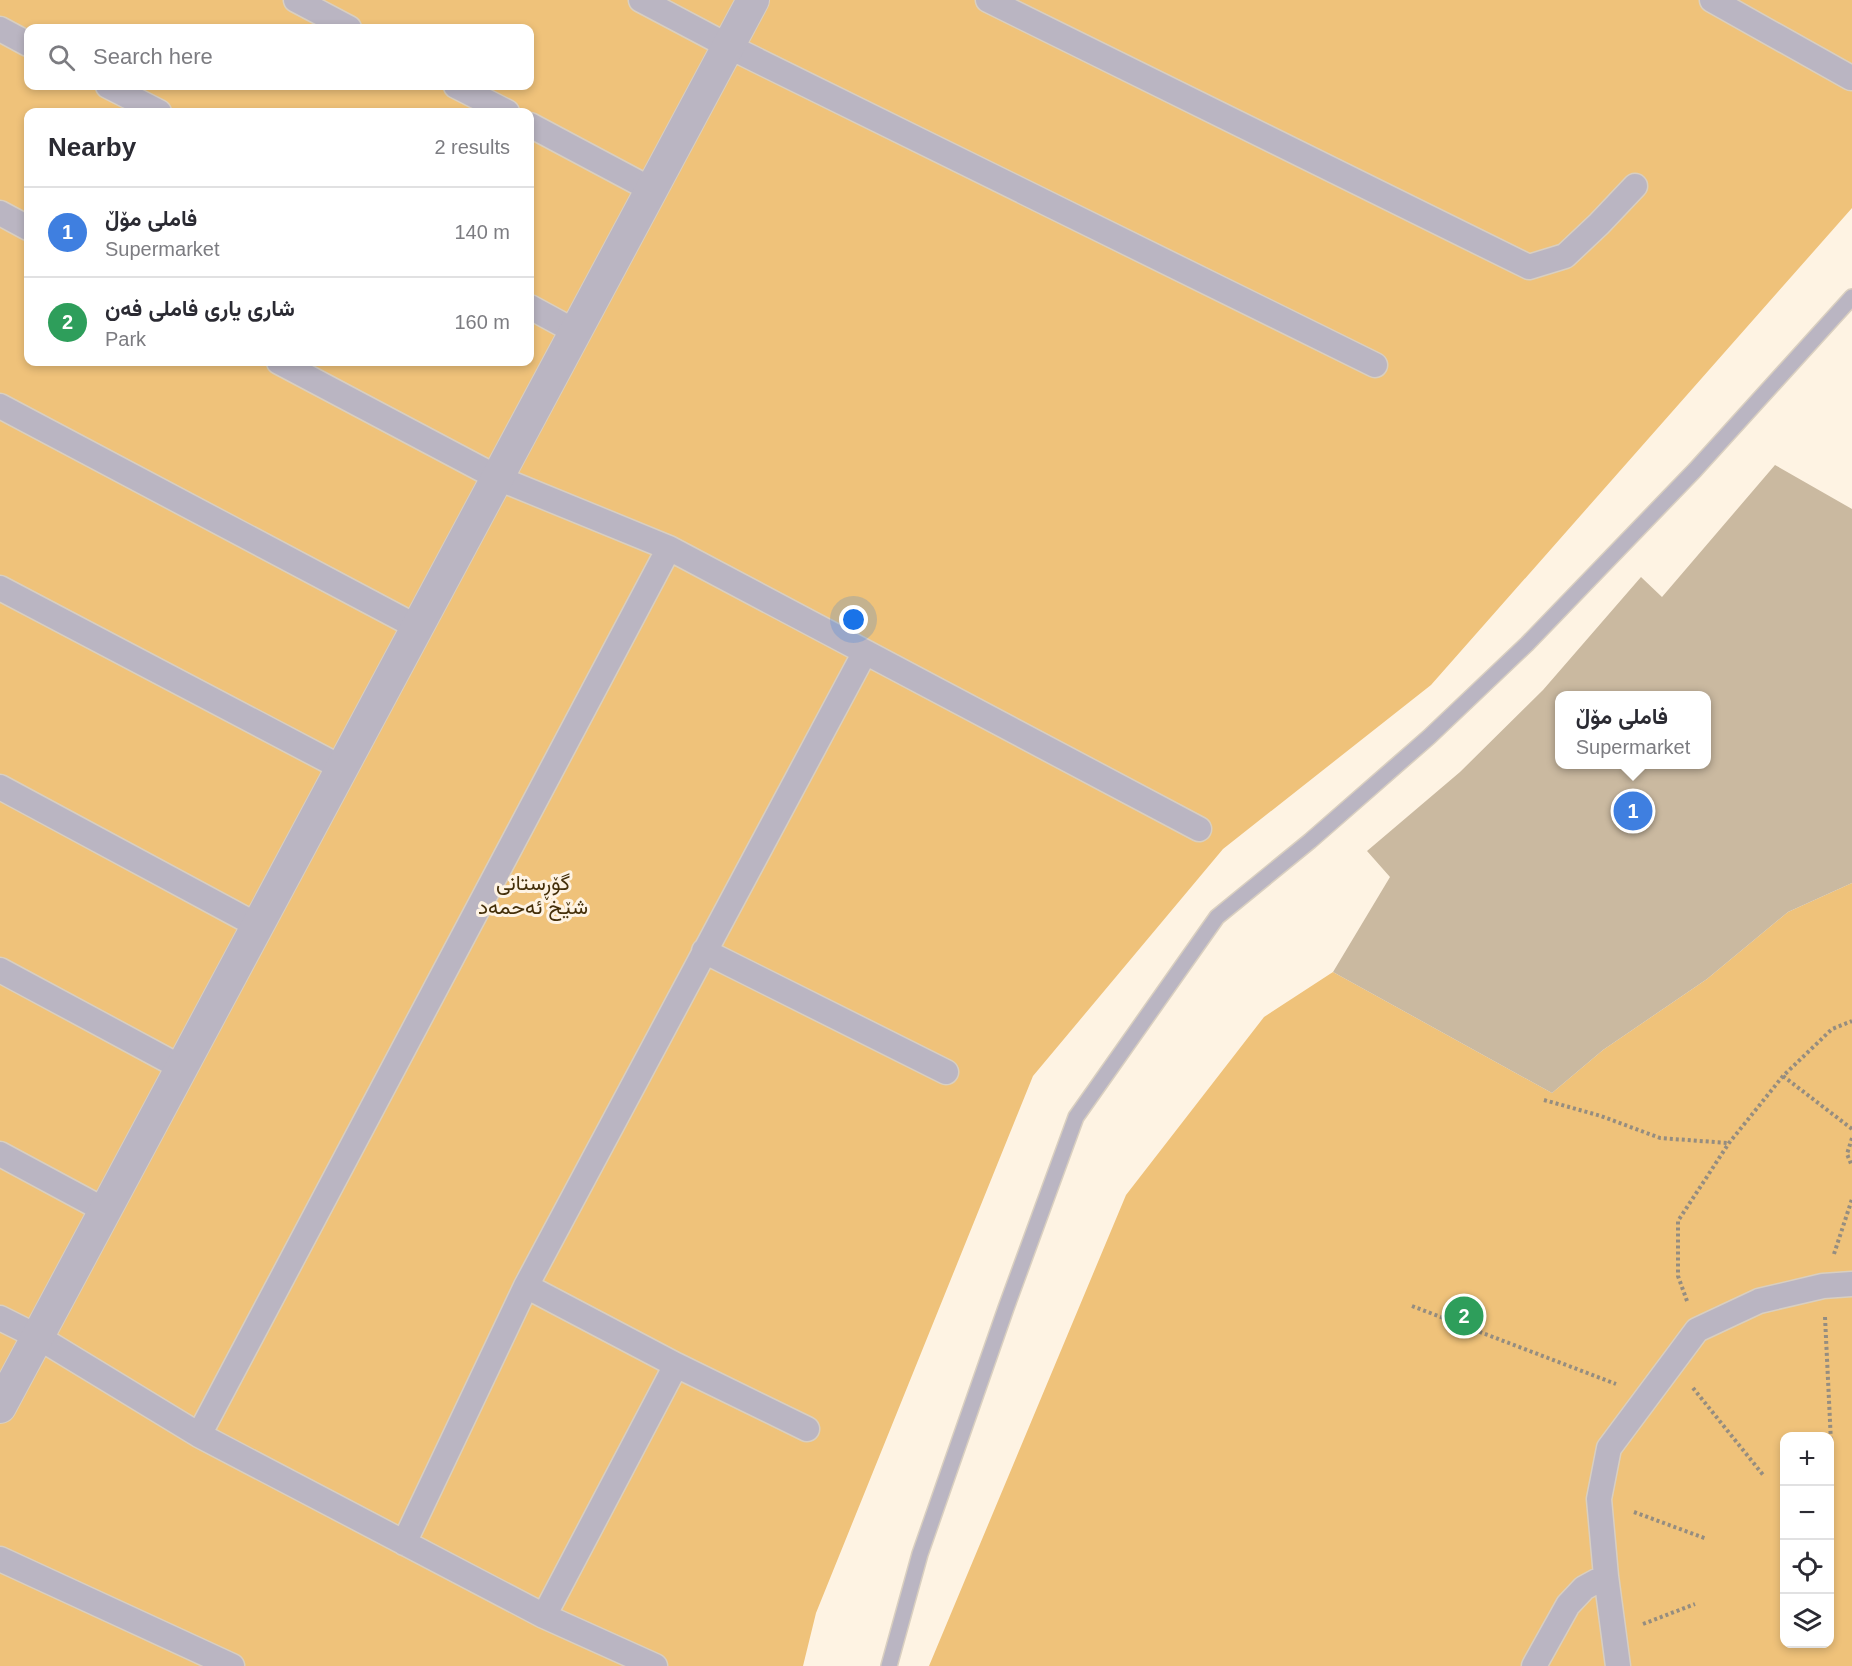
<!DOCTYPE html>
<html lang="en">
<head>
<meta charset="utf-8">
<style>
  body { margin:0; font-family:Helvetica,Vazirmatn,sans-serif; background:#f7f7f7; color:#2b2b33 }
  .controls { position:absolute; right:18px; bottom:18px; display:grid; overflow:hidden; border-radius:12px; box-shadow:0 3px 9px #0003 }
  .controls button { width:54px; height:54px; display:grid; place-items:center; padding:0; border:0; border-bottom:2px solid #e1e1e2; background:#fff; color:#2b2b33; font:30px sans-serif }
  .you { position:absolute; left:854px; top:620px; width:21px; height:21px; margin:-15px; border:4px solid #fff; border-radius:50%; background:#1a73e8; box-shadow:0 0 0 9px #1a73e833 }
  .badge { display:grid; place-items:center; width:39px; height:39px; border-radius:50%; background:#0f766e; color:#fff; font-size:20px; font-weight:700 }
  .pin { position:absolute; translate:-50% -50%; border:3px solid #fff; box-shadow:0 2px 6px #0006 }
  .popup { position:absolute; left:1555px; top:691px; width:156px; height:78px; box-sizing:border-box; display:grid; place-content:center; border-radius:12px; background:#fff; filter:drop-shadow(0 2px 4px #0005); font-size:20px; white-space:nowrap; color:#7c7c81 }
  .popup b { font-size:22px; color:#2b2b33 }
  .popup::after { content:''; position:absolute; left:50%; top:100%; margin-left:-12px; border:12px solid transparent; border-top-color:#fff }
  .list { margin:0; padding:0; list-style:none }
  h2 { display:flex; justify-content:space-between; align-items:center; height:78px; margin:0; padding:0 24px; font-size:26px }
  h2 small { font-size:20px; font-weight:400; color:#7c7c81 }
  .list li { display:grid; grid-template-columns:39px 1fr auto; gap:18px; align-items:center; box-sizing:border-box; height:90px; padding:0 24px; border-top:2px solid #e1e1e2 }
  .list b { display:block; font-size:22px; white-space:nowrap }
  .list p { margin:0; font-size:20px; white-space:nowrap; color:#7c7c81 }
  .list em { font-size:20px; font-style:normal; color:#7c7c81 }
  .icon { flex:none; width:33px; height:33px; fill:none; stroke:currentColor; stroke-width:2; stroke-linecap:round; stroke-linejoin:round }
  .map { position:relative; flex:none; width:1852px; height:1666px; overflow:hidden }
  .search { position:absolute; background:#fff; box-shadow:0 3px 9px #0003; left:24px; top:24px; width:510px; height:66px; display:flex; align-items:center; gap:15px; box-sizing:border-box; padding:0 21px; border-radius:12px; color:#7c7c81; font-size:22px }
  .panel { position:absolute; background:#fff; box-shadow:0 3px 9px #0003; left:24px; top:108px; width:510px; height:258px; border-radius:12px }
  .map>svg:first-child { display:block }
</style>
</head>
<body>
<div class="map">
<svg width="1852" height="1666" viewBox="0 0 1852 1666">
  <rect width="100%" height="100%" fill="#fef3e3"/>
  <path fill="#efc27a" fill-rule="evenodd" d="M 0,0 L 1852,0 L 1852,208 L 1431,685 L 1223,849 L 1033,1076 L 816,1613 L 803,1666 L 0,1666 ZM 28,28 L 530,28 L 530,86 L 28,86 ZM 28,112 L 530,112 L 530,362 L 28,362 Z
    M 1852,883 L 1852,1666 L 929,1666 L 1126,1195 L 1264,1017 L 1333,972 L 1552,1093 L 1603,1050 L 1707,979 L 1788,912 ZM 1784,1436 L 1830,1436 L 1830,1644 L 1784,1644 Z"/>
  <path fill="#cab9a0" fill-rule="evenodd" d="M 1775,465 L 1852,509 L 1852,883 L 1788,912 L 1707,979 L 1603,1050 L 1552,1093 L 1333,972 L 1390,877 L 1367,851 L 1460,772 L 1543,690 L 1641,577 L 1662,597 ZM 1560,696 L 1706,696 L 1706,764 L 1560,764 Z"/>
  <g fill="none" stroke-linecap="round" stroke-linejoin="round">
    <defs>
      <path id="service" d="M 889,1666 L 920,1554 L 1006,1308 L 1076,1117 L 1217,917 L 1310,841 L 1429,737 L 1527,644 L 1695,470 L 1852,297"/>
      <path id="pedestrian" d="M 296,0 L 349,28
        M 641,0 L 728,46 L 1375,365
        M 988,0 L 1529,267 L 1565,256 L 1599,224 L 1635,186
        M 1712,0 L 1851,78
        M 0,29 L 28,44
        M 108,86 L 159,112
        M 456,86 L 507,112
        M 530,125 L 652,190
        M 0,213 L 28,228
        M 530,307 L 576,332
        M 279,362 L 498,478 L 669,548 L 1199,829
        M 0,406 L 417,627
        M 0,588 L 342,768
        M 0,787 L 258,926
        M 704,951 L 946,1072
        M 0,970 L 182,1068
        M 0,1154 L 106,1211
        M 526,1286 L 676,1365 L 807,1429
        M 0,1318 L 38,1337 L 199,1435 L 544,1616 L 655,1666
        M 199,1435 L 669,548
        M 404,1543 L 526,1286 L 865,652
        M 0,1559 L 232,1666
        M 544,1616 L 676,1365
        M 1534,1666 L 1568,1605 L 1584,1588 L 1606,1576
        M 1618,1666 L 1606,1576 L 1599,1499 L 1609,1448 L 1697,1330 L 1759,1301 L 1823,1286 L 1852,1284"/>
      <path id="minor" d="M 0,1407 L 753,0"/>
    </defs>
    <use href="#service" stroke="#d9cfc0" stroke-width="18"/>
    <use href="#pedestrian" stroke="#d9cfc0" stroke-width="27"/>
    <use href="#minor" stroke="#d9cfc0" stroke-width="34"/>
    <path stroke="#958d80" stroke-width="4" stroke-dasharray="3 3" stroke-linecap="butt" d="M 1783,1076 L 1852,1129
      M 1544,1100 L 1601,1116 L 1660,1138 L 1728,1143
      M 1852,1138 L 1847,1154 L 1852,1166
      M 1834,1254 L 1852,1199
      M 1687,1301 L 1678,1276 L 1678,1221 L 1729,1143 L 1783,1076 L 1832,1029 L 1852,1021
      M 1412,1306 L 1616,1384
      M 1825,1317 L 1832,1463
      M 1693,1388 L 1764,1476
      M 1634,1512 L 1707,1539
      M 1643,1624 L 1695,1604"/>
    <use href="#service" stroke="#bab5c2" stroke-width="15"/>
    <use href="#pedestrian" stroke="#bab5c2" stroke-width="24"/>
    <use href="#minor" stroke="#bab5c2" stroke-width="32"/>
  </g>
  <g text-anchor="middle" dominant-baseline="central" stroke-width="6" stroke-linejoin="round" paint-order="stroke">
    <g font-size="21" fill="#442f09" stroke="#fef3e3">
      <text x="533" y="882">گۆڕستانی<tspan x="533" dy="24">شێخ ئەحمەد</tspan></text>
    </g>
  </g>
</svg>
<div class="controls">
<button>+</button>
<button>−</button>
<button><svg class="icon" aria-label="locate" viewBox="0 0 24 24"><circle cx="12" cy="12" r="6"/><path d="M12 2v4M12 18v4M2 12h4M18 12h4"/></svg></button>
<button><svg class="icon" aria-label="layers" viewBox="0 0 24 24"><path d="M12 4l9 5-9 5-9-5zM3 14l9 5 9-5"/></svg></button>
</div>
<div class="you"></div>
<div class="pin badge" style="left:1633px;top:811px;background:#3f7fe0">1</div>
<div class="popup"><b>فاملی مۆڵ</b>Supermarket</div>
<div class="pin badge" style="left:1464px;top:1316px;background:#2e9e5b">2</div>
<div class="search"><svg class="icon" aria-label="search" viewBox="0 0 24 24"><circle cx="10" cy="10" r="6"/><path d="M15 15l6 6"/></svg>Search here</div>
<section class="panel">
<h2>Nearby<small>2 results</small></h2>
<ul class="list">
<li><span class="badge" style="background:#3f7fe0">1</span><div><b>فاملی مۆڵ</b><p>Supermarket</p></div><em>140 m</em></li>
<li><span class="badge" style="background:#2e9e5b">2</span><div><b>شاری یاری فاملی فەن</b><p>Park</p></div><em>160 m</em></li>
</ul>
</section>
</div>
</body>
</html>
